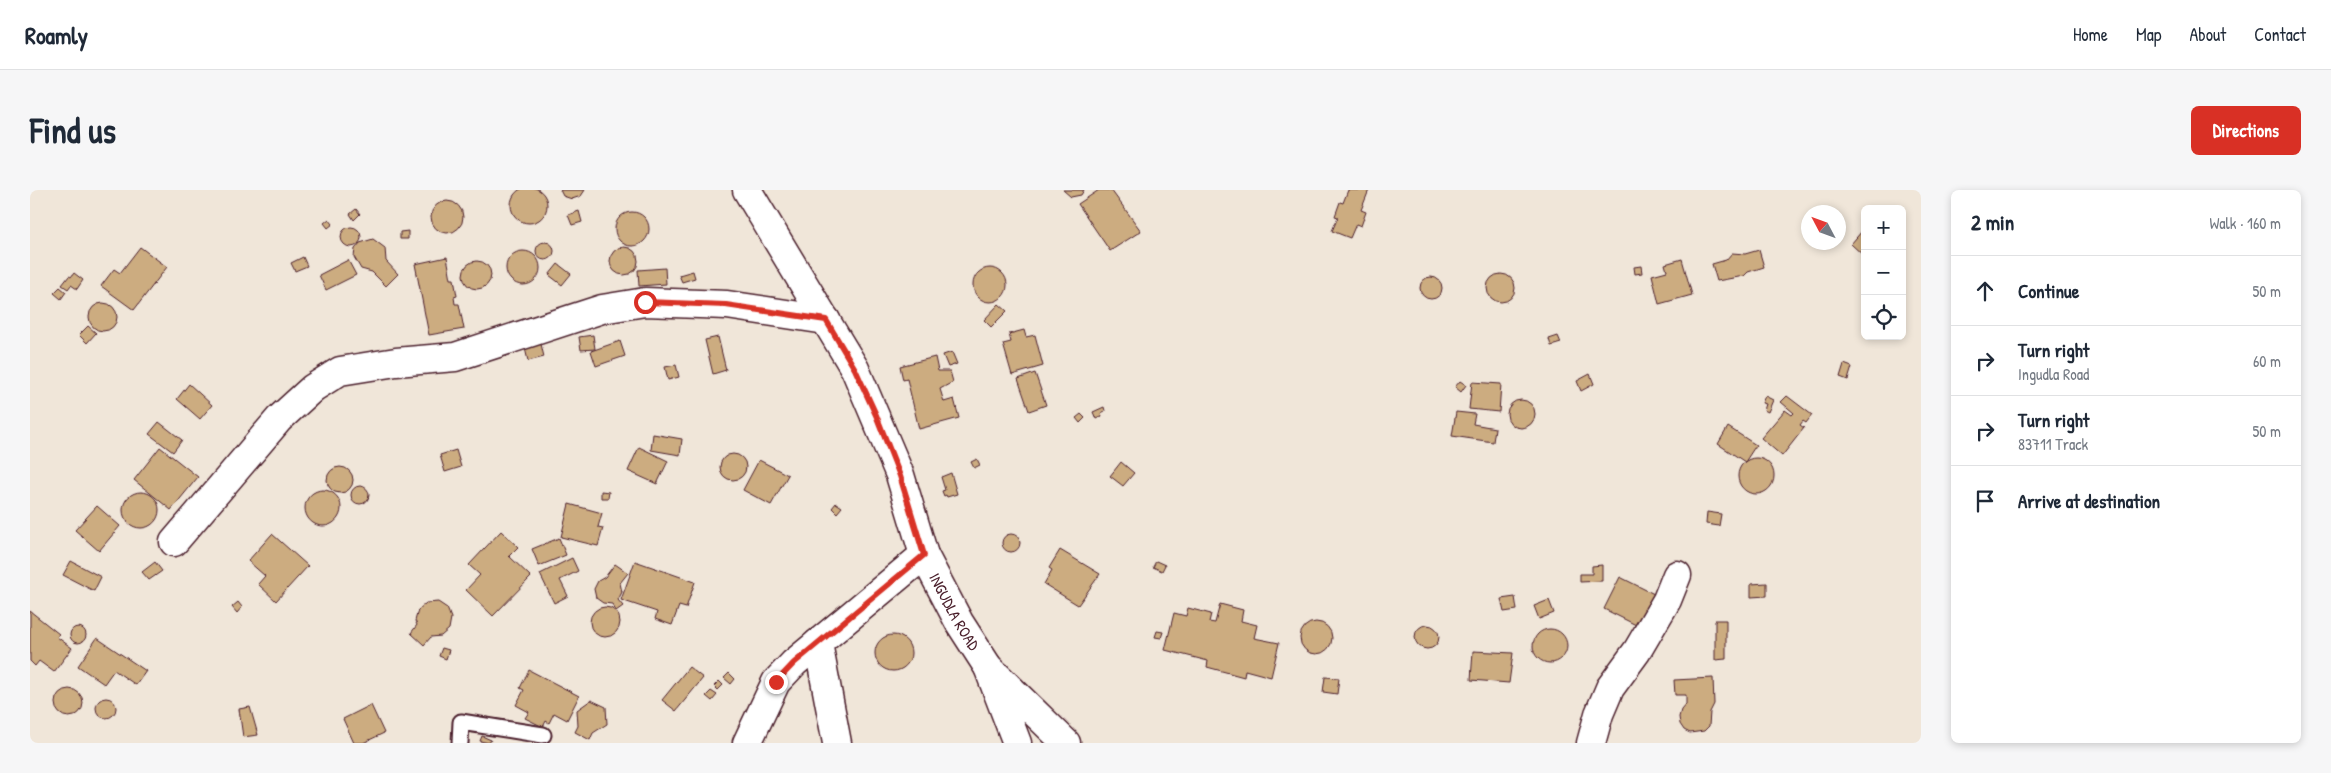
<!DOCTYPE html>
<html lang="en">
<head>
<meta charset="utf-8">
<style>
  body { margin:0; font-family:"Patrick Hand",sans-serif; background:#f6f6f7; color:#1f2937 }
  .controls { position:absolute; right:15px; top:15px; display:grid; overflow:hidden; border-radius:8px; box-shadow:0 2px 8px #0003 }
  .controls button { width:45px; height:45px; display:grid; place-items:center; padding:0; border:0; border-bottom:1px solid #e0e1e3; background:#fff; color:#1f2937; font:25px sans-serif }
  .compass { position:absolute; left:1771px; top:15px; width:45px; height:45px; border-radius:50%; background:#fff; box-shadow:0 2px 8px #0003; rotate:311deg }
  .stop { position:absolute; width:15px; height:15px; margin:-11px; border:4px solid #d93025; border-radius:50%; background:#fff }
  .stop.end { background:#d93025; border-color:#fff; box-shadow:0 1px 5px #0008 }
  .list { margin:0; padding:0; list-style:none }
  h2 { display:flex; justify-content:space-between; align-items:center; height:65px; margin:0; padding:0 20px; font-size:21px }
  h2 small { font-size:16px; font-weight:400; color:#747a83 }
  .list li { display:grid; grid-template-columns:32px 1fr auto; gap:15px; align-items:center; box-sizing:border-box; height:70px; padding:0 20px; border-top:1px solid #e0e1e3 }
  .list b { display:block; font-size:19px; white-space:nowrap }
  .list p { margin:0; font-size:16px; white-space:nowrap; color:#747a83 }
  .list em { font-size:16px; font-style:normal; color:#747a83 }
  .icon { flex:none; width:28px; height:28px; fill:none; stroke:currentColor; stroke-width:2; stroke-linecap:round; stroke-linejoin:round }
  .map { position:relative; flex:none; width:1891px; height:553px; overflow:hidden; border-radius:8px }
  header { display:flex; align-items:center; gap:30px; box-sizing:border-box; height:70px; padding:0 25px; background:#fff; border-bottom:1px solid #e0e1e3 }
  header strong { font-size:24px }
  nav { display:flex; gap:28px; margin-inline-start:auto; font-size:18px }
  .intro { display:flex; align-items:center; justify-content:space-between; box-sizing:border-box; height:120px; padding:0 30px }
  h1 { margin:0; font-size:35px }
  .button { padding:12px 22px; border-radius:8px; background:#d93025; color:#fff; font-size:18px; font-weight:700 }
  main { display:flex; gap:30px; padding:0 30px }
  aside { flex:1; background:#fff; border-radius:8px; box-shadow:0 2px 8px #0003 }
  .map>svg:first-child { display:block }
</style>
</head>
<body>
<header>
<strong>Roamly</strong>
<nav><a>Home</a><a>Map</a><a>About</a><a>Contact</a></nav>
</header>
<div class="intro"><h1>Find us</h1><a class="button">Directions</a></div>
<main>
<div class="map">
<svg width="1891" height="553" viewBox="0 0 1891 553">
  <rect width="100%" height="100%" fill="#f0e6d9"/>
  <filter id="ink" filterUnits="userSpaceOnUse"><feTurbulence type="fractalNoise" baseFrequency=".02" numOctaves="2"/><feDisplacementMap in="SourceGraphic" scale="10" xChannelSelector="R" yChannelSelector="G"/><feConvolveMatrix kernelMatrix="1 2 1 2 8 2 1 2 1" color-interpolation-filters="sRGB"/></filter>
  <g filter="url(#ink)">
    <path fill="#ccac80" stroke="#4a1f2b" d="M481 15a18 18 0 1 1 36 0a18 18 0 1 1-36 0Z
      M 530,0 L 555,0 L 551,6 L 542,9 L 533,6 Z
      M 1033,0 L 1054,0 L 1051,5 L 1041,7 Z
      M 1069,0 L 1081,0 L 1111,41 L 1080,61 L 1048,14 Z
      M 1318,0 L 1339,0 L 1331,20 L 1336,22 L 1331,36 L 1326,34 L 1320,48 L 1302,41 L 1308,27 L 1305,26 L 1310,12 L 1313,13 Z
      M401 27a16 16 0 1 1 32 0a16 16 0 1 1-32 0Z
      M 326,19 L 330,24 L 324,30 L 320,24 Z
      M 549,21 L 552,32 L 542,35 L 538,25 Z
      M585 39a17 17 0 1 1 34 0a17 17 0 1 1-34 0Z
      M 299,29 L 303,34 L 298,38 L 294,33 Z
      M311 47a10 10 0 1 1 20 0a10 10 0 1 1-20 0Z
      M 378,41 L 378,49 L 370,49 L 370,42 Z
      M 1832,41 L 1835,44 L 1835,67 L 1821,54 Z
      M 343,49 L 355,58 L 356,71 L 368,84 L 356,96 L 342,82 L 331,79 L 324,67 L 325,59 L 330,53 Z
      M506 61a9 9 0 1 1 18 0a9 9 0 1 1-18 0Z
      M580 71a14 14 0 1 1 28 0a14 14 0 1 1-28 0Z
      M 110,57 L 137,77 L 104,120 L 71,96 L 84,79 L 90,83 Z
      M 1729,60 L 1734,77 L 1718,82 L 1714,86 L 1687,91 L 1682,74 L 1696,70 L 1702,63 L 1715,64 Z
      M476 78a17 17 0 1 1 34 0a17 17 0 1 1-34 0Z
      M 273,67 L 277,76 L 265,81 L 261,73 Z
      M 417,67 L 421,89 L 424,89 L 427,106 L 424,107 L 425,114 L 429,114 L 434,139 L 399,145 L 385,74 Z
      M 1652,69 L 1662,105 L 1629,114 L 1622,85 L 1637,81 L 1635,74 Z
      M 318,70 L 326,85 L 296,100 L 289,85 Z
      M433 85a14 14 0 1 1 28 0a14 14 0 1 1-28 0Z
      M 528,74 L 541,84 L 532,95 L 519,85 Z
      M 1611,76 L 1612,83 L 1605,84 L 1604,77 Z
      M 635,78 L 636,94 L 609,96 L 608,80 Z
      M943 95a17 17 0 1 1 34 0a17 17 0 1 1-34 0Z
      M 663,81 L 665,88 L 652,92 L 649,85 Z
      M 44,83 L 53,90 L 47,99 L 41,95 L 38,99 L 32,95 L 39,86 L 41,87 Z
      M1457 98a14 14 0 1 1 28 0a14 14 0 1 1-28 0Z
      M1390 98a11 11 0 1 1 22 0a11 11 0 1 1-22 0Z
      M 30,97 L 36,102 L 31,109 L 24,103 Z
      M59 127a14 14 0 1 1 28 0a14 14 0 1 1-28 0Z
      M 969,114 L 977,121 L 961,137 L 954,130 Z
      M 58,136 L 66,143 L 57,153 L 49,145 Z
      M 994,140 L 996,147 L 1005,145 L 1013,176 L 982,185 L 973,154 L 981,152 L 979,144 Z
      M 563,145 L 565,159 L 551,160 L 549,147 Z
      M 1528,146 L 1531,153 L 1521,156 L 1519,149 Z
      M 688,147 L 696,180 L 683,184 L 675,150 Z
      M 590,151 L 595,166 L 566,176 L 561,161 Z
      M 511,154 L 514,167 L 498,171 L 495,158 Z
      M 922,162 L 927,174 L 918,177 L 913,165 Z
      M 905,167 L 908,181 L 920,181 L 923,192 L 910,199 L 914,212 L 924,209 L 929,228 L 889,239 L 877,189 L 873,190 L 870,176 Z
      M 1814,174 L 1822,177 L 1818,190 L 1810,187 Z
      M 646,175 L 649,187 L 638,190 L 635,177 Z
      M 1005,183 L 1016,215 L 999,221 L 988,189 Z
      M 1560,184 L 1564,194 L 1551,201 L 1547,191 Z
      M 1430,191 L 1436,195 L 1431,202 L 1425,197 Z
      M 1442,192 L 1471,194 L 1469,222 L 1439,219 Z
      M 159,194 L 182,215 L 170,229 L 147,209 Z
      M 1735,206 L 1743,210 L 1738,222 L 1734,220 L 1736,214 L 1732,213 Z
      M 1757,206 L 1782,225 L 1776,233 L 1773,231 L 1770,235 L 1774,238 L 1752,266 L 1731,248 L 1755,220 L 1762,225 L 1764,223 L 1751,212 Z
      M1477 224a14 14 0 1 1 28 0a14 14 0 1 1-28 0Z
      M 1074,217 L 1075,221 L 1071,223 L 1072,226 L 1066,229 L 1063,222 Z
      M 1426,222 L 1445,224 L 1443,234 L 1465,238 L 1463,252 L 1422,246 Z
      M 1051,224 L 1055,228 L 1050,233 L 1046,228 Z
      M 129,232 L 152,250 L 143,262 L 119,244 Z
      M 1698,237 L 1726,255 L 1715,272 L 1688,254 Z
      M 623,244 L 652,249 L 650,265 L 621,260 Z
      M 130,257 L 168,287 L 141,320 L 104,290 Z
      M 609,257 L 638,271 L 627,294 L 598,281 Z
      M 426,260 L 431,277 L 415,282 L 410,265 Z
      M690 277a13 13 0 1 1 26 0a13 13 0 1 1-26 0Z
      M1708 286a18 18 0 1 1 36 0a18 18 0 1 1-36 0Z
      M 947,269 L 950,275 L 944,278 L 941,272 Z
      M 729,270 L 758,285 L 741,315 L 713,300 Z
      M 1091,272 L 1104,283 L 1093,296 L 1080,286 Z
      M297 290a13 13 0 1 1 26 0a13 13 0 1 1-26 0Z
      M 921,283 L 927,304 L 917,307 L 916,305 L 914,306 L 912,301 L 915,300 L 911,287 Z
      M321 305a9 9 0 1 1 18 0a9 9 0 1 1-18 0Z
      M275 318a18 18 0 1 1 36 0a18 18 0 1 1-36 0Z
      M 571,301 L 579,302 L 578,308 L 571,308 Z
      M93 320a18 18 0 1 1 36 0a18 18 0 1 1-36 0Z
      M 806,313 L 812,317 L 807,323 L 802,318 Z
      M 539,314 L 572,323 L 568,337 L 573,338 L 568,356 L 531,347 Z
      M 67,316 L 90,336 L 69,361 L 45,340 Z
      M 1677,322 L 1691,324 L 1689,336 L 1676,334 Z
      M 471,341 L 488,357 L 479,366 L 501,387 L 463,426 L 436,400 L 450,385 L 439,375 Z
      M 242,344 L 278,376 L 246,411 L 228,394 L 235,386 L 218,371 Z
      M972 353a9 9 0 1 1 18 0a9 9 0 1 1-18 0Z
      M 529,348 L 536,365 L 509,376 L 502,359 Z
      M 1030,360 L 1070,384 L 1048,415 L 1014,394 L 1022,380 L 1019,378 Z
      M 542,368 L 548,381 L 530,390 L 538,406 L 524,413 L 510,384 Z
      M 41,371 L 71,387 L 64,401 L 33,385 Z
      M 605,371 L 665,392 L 656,418 L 649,416 L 642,435 L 625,429 L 627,422 L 591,410 Z
      M 1126,371 L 1135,375 L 1132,381 L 1123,377 Z
      M 125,372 L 132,381 L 119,390 L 112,382 Z
      M 585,374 L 598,383 L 590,393 L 592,402 L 588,410 L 593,416 L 586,421 L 582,414 L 573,413 L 566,408 L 564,399 L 568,391 L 575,387 Z
      M 1572,375 L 1572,391 L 1550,392 L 1550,384 L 1562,384 L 1562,376 Z
      M 1590,387 L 1624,404 L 1608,436 L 1574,419 Z
      M 1737,393 L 1737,406 L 1721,407 L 1721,394 Z
      M 1485,407 L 1487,420 L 1474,422 L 1471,409 Z
      M 1519,410 L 1524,423 L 1509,429 L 1504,416 Z
      M 208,412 L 212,417 L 207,423 L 202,417 Z
      M 408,412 L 417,418 L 421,428 L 419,439 L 411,446 L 401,447 L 394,455 L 381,443 L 387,435 L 385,431 L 388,420 L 396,413 Z
      M 1190,414 L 1213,420 L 1211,431 L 1227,435 L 1224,448 L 1249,453 L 1241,487 L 1215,480 L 1214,487 L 1177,477 L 1178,471 L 1135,460 L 1144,423 L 1156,426 L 1158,418 L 1181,424 L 1179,432 L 1185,433 Z
      M560 432a15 15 0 1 1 30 0a15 15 0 1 1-30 0Z
      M 0,421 L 29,444 L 27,447 L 42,458 L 24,482 L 9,471 L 5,476 L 0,471 Z
      M 1685,430 L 1696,430 L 1696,469 L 1685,470 Z
      M1270 448a16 16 0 1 1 32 0a16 16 0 1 1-32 0Z
      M1385 447a12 12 0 1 1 24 0a12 12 0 1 1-24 0Z
      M40 445a8 8 0 1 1 16 0a8 8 0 1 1-16 0Z
      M1503 456a17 17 0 1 1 34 0a17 17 0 1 1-34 0Z
      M 1127,441 L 1133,442 L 1131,448 L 1125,447 Z
      M845 463a18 18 0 1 1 36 0a18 18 0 1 1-36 0Z
      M 67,448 L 116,481 L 106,495 L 84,480 L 74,494 L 48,476 Z
      M 412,458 L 419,460 L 416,469 L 409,466 Z
      M 1443,461 L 1483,463 L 1479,493 L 1441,490 Z
      M 659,477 L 673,488 L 646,521 L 632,510 Z
      M 499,480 L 549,506 L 537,530 L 524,523 L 519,533 L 516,531 L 513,537 L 495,528 L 499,522 L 486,515 L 494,500 L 490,498 Z
      M 699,483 L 705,489 L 701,494 L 694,488 Z
      M 1295,487 L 1309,488 L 1307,504 L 1293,502 Z
      M 1683,488 L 1684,514 L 1680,522 L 1679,536 L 1674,541 L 1660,543 L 1654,540 L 1650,534 L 1649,527 L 1651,520 L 1656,514 L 1656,505 L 1645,505 L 1644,490 Z
      M 689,491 L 693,495 L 688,500 L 684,496 Z
      M25 513a14 14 0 1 1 28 0a14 14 0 1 1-28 0Z
      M 681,501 L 687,505 L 682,511 L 676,506 Z
      M66 518a10 10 0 1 1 20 0a10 10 0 1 1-20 0Z
      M 561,510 L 576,517 L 577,534 L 563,543 L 560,550 L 545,542 L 548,536 L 547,520 Z
      M 341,515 L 354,543 L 333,553 L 324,553 L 313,529 Z
      M 220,517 L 228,545 L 213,547 L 209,519 Z
      M 452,546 L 461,550 L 459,553 L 450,551 Z"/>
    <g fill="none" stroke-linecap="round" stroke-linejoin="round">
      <defs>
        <path id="service" d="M 430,553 L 431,532 L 513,545"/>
        <path id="minor" d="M 144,352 L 249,229 L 283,198 L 310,181 L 366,172 L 425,167 L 572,119 L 615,112 L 697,115 L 796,130
          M 788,453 L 807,553
          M 958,477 L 987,553
          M 1561,553 L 1569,524 L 1580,498 L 1607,461 L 1637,410 L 1647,385"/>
        <g id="tertiary">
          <path id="s1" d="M 717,0 L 825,179 L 870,285 L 894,365 L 929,432 L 958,477 L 1036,553"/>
          <path d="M 717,553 L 746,492 L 764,473 L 894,365"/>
        </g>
      </defs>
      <use href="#service" stroke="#4a1f2b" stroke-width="19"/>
      <use href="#minor" stroke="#4a1f2b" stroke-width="31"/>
      <use href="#tertiary" stroke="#4a1f2b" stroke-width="31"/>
      <use href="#service" stroke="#fff" stroke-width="15"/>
      <use href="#minor" stroke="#fff" stroke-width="28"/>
      <use href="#tertiary" stroke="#fff" stroke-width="28"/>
    </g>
  </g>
  <g fill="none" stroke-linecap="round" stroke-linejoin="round" filter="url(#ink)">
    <path stroke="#d93025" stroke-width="6" d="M 615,112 L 696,115 L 796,130 L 825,179 L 846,225 L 870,286 L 894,365 L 764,473 L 746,492"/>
  </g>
  <g text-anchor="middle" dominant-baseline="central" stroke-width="4.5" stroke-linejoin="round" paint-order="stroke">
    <g font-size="16" fill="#4a1f2b" stroke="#fff">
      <text stroke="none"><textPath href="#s1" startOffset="472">INGUDLA ROAD</textPath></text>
    </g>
  </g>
</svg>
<div class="controls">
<button>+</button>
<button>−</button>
<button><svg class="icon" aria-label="locate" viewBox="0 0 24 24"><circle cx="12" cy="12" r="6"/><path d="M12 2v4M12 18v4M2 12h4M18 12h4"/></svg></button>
</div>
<svg class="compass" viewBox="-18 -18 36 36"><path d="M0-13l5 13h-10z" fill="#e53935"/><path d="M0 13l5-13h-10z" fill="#747a83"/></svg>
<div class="stop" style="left:615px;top:112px"></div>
<div class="stop end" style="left:746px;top:492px"></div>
</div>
<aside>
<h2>2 min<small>Walk · 160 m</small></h2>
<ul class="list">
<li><svg class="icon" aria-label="ahead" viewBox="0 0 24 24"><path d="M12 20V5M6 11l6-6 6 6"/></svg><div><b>Continue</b></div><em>50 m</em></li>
<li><svg class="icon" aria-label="right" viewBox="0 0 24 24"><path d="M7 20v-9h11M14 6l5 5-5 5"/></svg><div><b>Turn right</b><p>Ingudla Road</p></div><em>60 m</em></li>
<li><svg class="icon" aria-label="right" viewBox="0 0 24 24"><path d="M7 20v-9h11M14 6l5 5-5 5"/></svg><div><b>Turn right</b><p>83711 Track</p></div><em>50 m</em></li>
<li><svg class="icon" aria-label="arrive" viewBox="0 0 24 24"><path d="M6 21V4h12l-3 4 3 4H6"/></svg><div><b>Arrive at destination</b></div></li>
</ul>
</aside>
</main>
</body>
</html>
